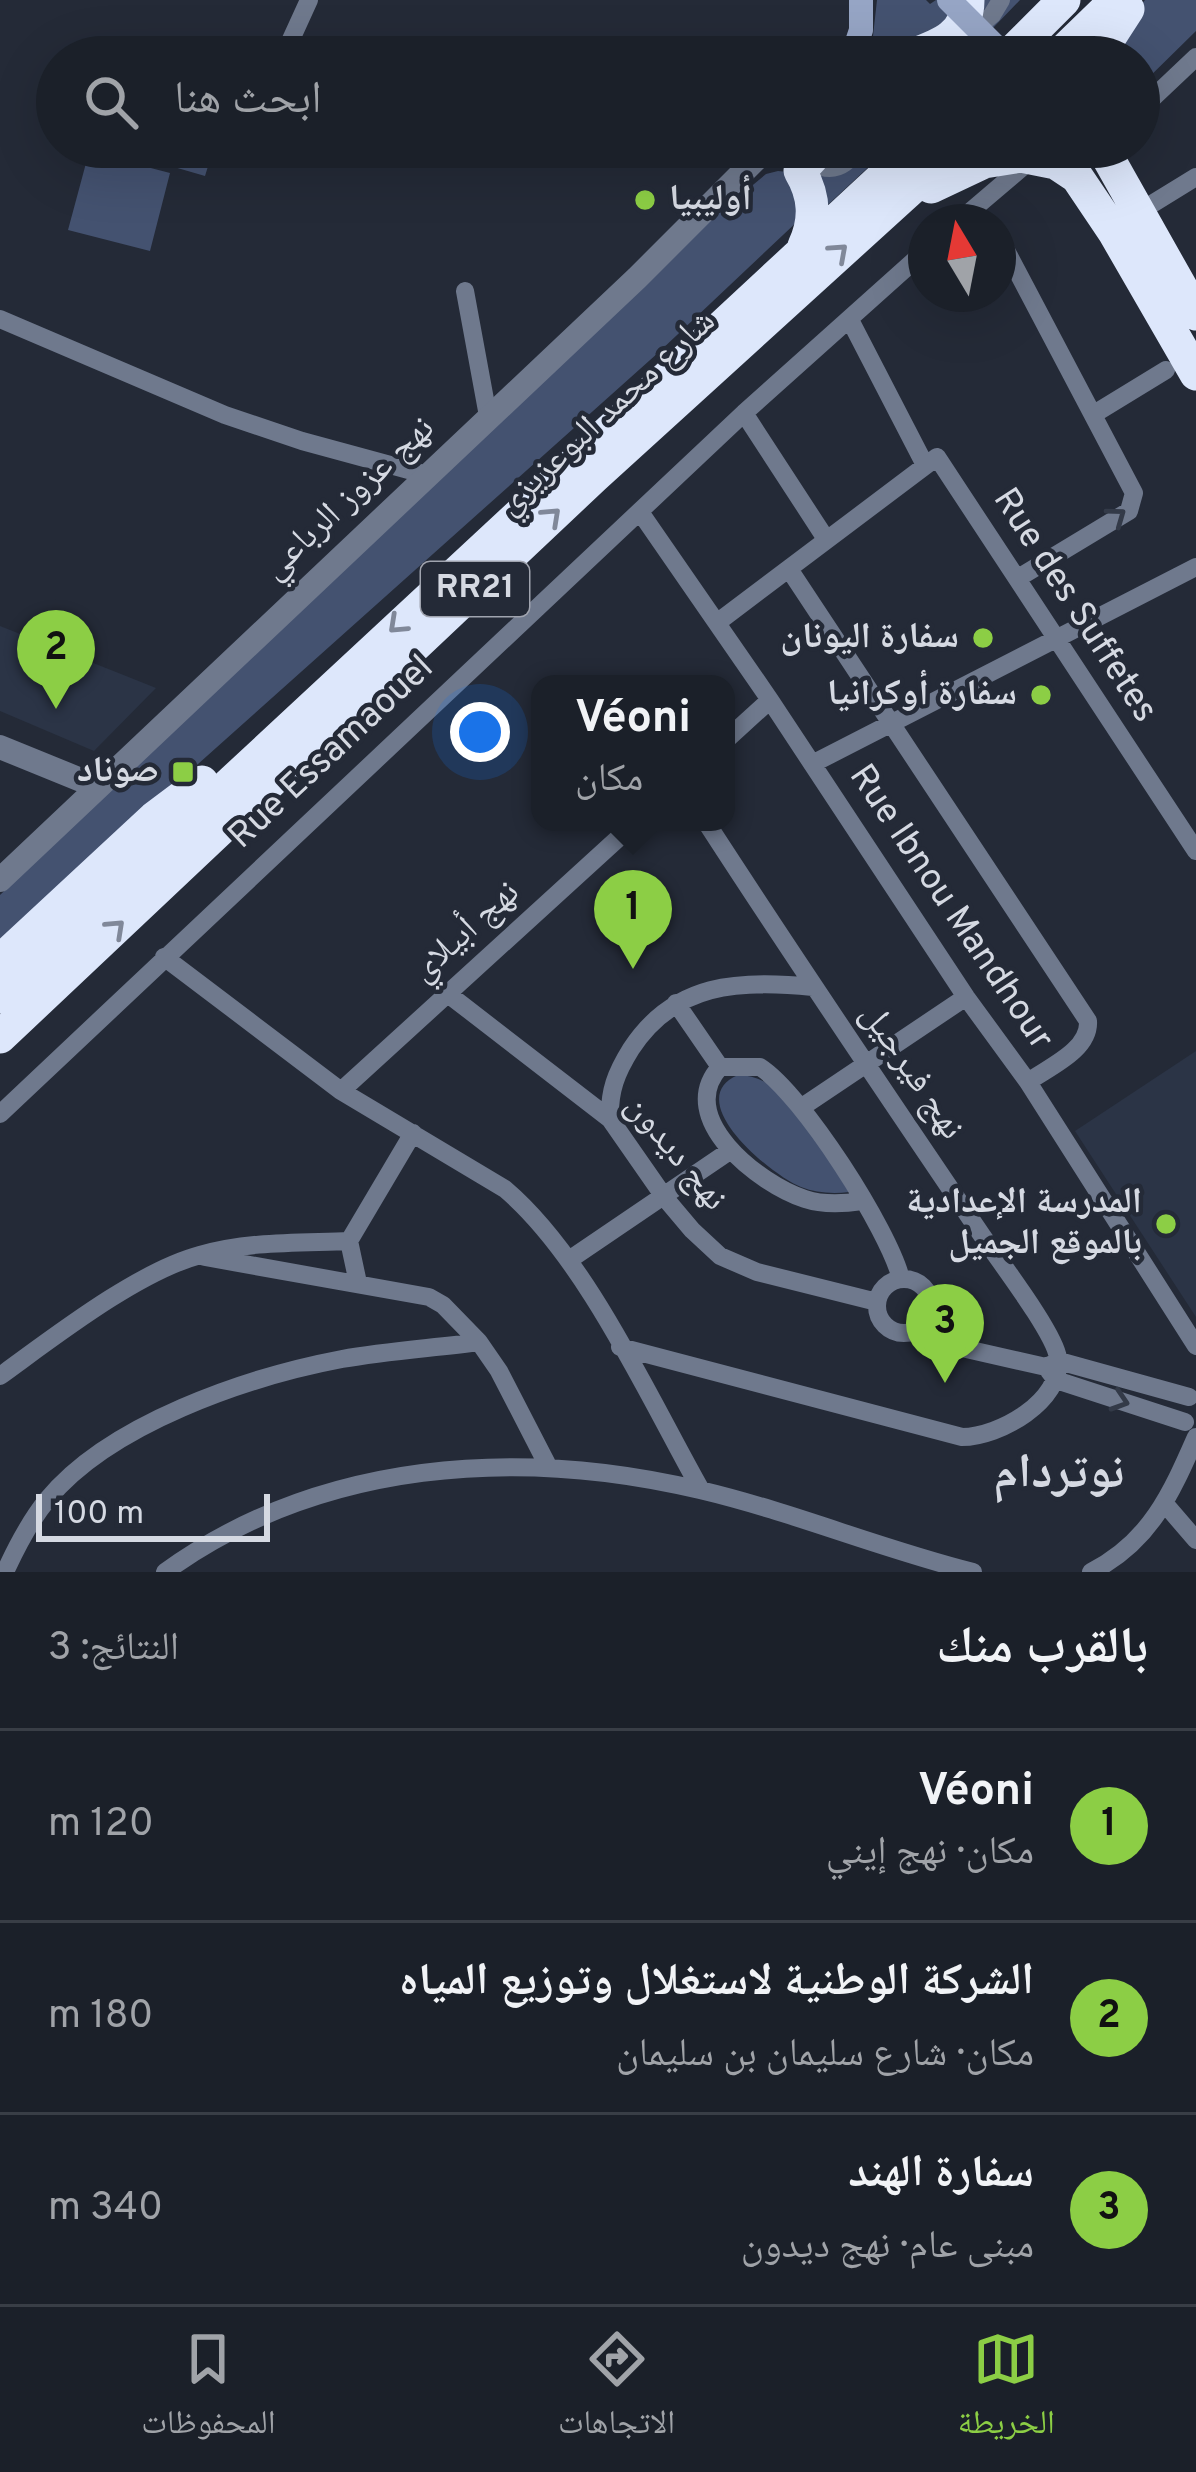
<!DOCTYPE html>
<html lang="ar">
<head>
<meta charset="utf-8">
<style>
  body { margin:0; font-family:Overpass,"Noto Naskh Arabic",sans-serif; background:#282d35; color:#f1f3f6; direction:rtl }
  .compass { position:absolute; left:908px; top:204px; width:108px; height:108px; border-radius:50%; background:#1b2029; box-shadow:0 12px 48px #0002; rotate:350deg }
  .scale { position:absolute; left:36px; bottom:30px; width:234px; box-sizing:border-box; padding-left:12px; border:6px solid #d5d9e2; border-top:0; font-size:33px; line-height:42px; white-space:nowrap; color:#d5d9e2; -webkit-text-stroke:9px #242a37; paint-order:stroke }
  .you { position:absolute; left:480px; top:732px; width:42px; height:42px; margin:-30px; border:9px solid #fff; border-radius:50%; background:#1a73e8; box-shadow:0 0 0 18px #1a73e833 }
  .badge { display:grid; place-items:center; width:78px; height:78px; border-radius:50%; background:#8cce45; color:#111; font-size:39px; font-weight:700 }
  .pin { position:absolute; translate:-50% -99px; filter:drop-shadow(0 3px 6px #0008) }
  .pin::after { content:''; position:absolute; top:63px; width:42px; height:36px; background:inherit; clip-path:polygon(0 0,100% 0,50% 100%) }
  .popup { position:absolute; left:531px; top:675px; width:204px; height:156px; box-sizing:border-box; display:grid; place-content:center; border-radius:24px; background:#1b2029; filter:drop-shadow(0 3px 9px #0005); font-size:39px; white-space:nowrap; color:#a0a3a8 }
  .popup b { font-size:45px; color:#f1f3f6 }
  .popup::after { content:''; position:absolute; left:50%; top:100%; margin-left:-24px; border:24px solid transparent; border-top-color:#1b2029 }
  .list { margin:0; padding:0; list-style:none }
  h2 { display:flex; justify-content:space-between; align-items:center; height:156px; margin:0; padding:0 48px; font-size:51px }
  h2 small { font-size:39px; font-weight:400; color:#a0a3a8 }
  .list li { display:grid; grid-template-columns:78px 1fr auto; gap:36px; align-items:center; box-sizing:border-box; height:192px; padding:0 48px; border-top:3px solid #393e46 }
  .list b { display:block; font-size:45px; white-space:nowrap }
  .list p { margin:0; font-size:39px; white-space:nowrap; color:#a0a3a8 }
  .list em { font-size:39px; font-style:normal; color:#a0a3a8 }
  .icon { flex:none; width:66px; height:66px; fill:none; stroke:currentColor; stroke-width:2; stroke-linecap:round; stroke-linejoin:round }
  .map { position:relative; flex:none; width:1196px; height:1572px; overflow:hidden; direction:ltr }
  .search { position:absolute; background:#1b2029; box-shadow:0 12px 48px #0002; left:36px; right:36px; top:36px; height:132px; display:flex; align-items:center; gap:30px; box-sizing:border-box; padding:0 42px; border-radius:66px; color:#a0a3a8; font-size:45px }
  .sheet { height:732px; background:#1b2029 }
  nav { display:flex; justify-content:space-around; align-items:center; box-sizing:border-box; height:168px; border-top:3px solid #393e46; background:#1b2029; font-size:33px; color:#a0a3a8 }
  nav a { display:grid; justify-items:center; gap:6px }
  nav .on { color:#8cce45 }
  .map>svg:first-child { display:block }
</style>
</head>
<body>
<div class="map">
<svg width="1196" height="1572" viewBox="0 0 1196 1572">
  <rect width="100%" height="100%" fill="#242a37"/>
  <path fill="#2b3446" d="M 0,626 L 126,676 L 156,688 L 94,751 L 0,711 Z
    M 1196,1051 L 1196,1317 L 1075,1131 Z"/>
  <path fill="#445270" d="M 877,0 L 926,0 L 930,4 L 936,0 L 1020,0 L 965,57 L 861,57 L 872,45 Z
    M 1145,0 L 1196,0 L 1196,31 L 1139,87 L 1139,57 L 1105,57 L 1111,39 Z
    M 105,147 L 214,147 L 205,176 Z
    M 776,147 L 890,147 L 818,214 L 796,156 L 769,154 Z
    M 89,152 L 170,173 L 150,251 L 68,230 Z
    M 778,171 L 788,172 L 800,219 L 659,352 L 0,941 L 0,895 L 646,274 L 766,174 Z
    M 738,1075 C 793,1076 824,1153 849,1192 C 833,1194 816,1193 801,1187 C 771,1175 680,1100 738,1075 Z"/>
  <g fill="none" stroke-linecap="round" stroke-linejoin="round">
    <path stroke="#6f798d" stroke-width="18" d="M 971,33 L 992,15 L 1001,0
      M 283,57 L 309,0
      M 1139,111 L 1196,57
      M 1139,212 L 1196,177
      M 958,222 L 1032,159
      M 998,235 L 1134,493 L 1129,511 L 1018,578
      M 465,291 L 488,416
      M 0,319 L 225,415 L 302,441 L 427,475
      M 850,320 L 925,465
      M 744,413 L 826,539
      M 1094,414 L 1166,370
      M 640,512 L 770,700 L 966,997 L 1028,1082 L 1196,1346
      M 789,569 L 1088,1021 C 1090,1050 1049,1067 1028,1082
      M 718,622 L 937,457 L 1196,851
      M 726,740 L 770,700
      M 812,764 L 1196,567
      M 164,957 L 341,1091 L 505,1189 C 586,1258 648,1396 701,1490
      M 448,994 L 610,1119 L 665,1198 L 692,1230 L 720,1256 L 757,1272 L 877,1302
      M 676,1003 L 720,1067
      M 341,1091 L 636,822
      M 802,1107 L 966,997
      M 0,1114 L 744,413 L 926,250
      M 610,1119 C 609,1091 616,1073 631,1049 C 674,983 739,979 813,987
      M 862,1201 C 843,1204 823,1205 805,1199 C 759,1184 674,1118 720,1067 L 760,1067 C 802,1094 889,1230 901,1279
      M 205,1257 L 429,1297 L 443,1305 L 479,1342
      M 569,1260 L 731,1150
      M877 1306a27 27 0 1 1 54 0a27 27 0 1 1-54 0Z
      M 358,1283 L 349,1241 L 413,1133
      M 923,1325 L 962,1348 L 1046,1367 L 1059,1361 L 1189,1397
      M 620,1347 L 962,1437 C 999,1437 1063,1401 1058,1358 C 1055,1333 997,1258 981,1234 C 888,1097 796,961 706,822
      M 1049,1371 L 1056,1380 L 1185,1422
      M 0,1376 C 54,1337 137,1272 200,1255 C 248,1241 299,1243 349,1241
      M 1166,1505 L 1196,1540
      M 5,1572 C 16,1548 30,1521 47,1500 C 109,1424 247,1377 342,1359 C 387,1351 434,1348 479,1342 L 499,1371 L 548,1466
      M 165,1572 C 320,1460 518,1447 700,1490 C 793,1512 881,1549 973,1572
      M 1091,1572 C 1150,1542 1171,1494 1196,1437"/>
    <path stroke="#6f798d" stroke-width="24" d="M 806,147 C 817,171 842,171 854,147
      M 0,747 L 98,787
      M 0,880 L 637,278 L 768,147"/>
    <path stroke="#96a5c5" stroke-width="24" d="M 852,57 L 861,30 L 861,0"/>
    <path stroke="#dde7fb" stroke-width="33" d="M 907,57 C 936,46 968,37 968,0
      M 1007,57 L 1064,0
      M 1057,57 L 1116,0
      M 1097,57 L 1128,9
      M 1102,147 L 1196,314
      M 931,187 L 984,162 L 1021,156 L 1056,163 L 1077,177 L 1114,232 L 1196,374
      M 804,246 C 816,220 815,196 800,171 L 812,158
      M 0,961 L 154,818 L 202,782
      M 0,997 L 915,147
      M 0,1037 L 594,477 L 957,147"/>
    <path stroke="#96a5c5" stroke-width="24" d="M 949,0 L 1006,57"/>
  </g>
  <defs><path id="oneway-chevron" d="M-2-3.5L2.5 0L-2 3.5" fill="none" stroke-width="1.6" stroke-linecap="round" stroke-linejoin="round" transform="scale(3)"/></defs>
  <g stroke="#808899">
    <use href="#oneway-chevron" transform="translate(839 252) rotate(-42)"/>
    <use href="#oneway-chevron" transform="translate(552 516) rotate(-43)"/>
    <use href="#oneway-chevron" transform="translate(397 625) rotate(137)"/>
    <use href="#oneway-chevron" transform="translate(116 928) rotate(-43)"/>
  </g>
  <g stroke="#333a48">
    <use href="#oneway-chevron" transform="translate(1117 516) rotate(-36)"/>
    <use href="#oneway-chevron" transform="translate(1120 1401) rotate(18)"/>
  </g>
  <g fill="#8cce45" stroke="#242a37" stroke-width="4.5">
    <circle cx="645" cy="200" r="12"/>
    <circle cx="983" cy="638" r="12"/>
    <circle cx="1041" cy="695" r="12"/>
    <rect x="171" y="760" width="24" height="24" rx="6"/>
    <circle cx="1166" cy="1224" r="12"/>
  </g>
  <g text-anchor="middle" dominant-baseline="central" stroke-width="9" stroke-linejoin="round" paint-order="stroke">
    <rect fill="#242a37" stroke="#a0a4af" stroke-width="3" x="421" y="562" width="108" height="54" rx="9"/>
    <g font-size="33" font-weight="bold" fill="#d5d9e2">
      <text x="475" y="589">RR21</text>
    </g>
    <g font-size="36" font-weight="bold" fill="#d5d9e2" stroke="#242a37" text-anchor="end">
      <text x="669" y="200" text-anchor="start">أوليبيا</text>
      <text x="959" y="638">سفارة اليونان</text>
      <text x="1017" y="695">سفارة أوكرانيا</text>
      <text x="159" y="772">صوناد</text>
      <text x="1142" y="1203">المدرسة الإعدادية<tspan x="1142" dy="41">بالموقع الجميل</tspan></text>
    </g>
    <g font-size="36" fill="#d5d9e2" stroke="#242a37">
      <text transform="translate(607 413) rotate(-43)">شارع محمد البوعزيزي</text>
      <text transform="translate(349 499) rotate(-43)">نهج عزوز الرباعي</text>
      <text transform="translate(1074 606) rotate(57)">Rue des Suffetes</text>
      <text transform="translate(332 753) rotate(-43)">Rue Essamaouel</text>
      <text transform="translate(950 908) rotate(56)">Rue Ibnou Mandhour</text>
      <text transform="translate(466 932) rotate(-42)">نهج أبيلاي</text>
      <text transform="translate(911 1072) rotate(56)">نهج فيرجيل</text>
      <text transform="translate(675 1153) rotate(51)">نهج ديدون</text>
    </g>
    <g font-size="48" font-weight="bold" fill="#d5d9e2" stroke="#242a37">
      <text x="1059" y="1475">نوتردام</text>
    </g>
  </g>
</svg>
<svg class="compass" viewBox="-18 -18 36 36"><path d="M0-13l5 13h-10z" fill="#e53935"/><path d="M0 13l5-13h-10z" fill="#a0a3a8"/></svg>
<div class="scale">100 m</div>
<div class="you"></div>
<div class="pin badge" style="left:633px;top:969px">1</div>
<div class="popup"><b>Véoni</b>مكان</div>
<div class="pin badge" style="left:56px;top:709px">2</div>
<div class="pin badge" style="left:945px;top:1383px">3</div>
<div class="search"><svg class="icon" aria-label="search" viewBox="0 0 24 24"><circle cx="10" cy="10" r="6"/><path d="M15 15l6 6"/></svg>ابحث هنا</div>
</div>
<section class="sheet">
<h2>بالقرب منك<small>النتائج: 3</small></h2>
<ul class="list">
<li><span class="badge">1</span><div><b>Véoni</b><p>مكان · نهج إيني</p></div><em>120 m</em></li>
<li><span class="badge">2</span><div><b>الشركة الوطنية لاستغلال وتوزيع المياه</b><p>مكان · شارع سليمان بن سليمان</p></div><em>180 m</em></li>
<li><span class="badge">3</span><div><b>سفارة الهند</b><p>مبنى عام · نهج ديدون</p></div><em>340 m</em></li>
</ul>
</section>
<nav>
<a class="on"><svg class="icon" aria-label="map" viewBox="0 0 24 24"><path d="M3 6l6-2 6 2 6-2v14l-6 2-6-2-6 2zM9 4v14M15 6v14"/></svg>الخريطة</a>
<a><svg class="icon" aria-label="directions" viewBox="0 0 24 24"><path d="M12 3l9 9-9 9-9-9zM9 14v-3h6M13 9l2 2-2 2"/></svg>الاتجاهات</a>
<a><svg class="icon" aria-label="saved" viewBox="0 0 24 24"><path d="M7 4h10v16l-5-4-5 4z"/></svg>المحفوظات</a>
</nav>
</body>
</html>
